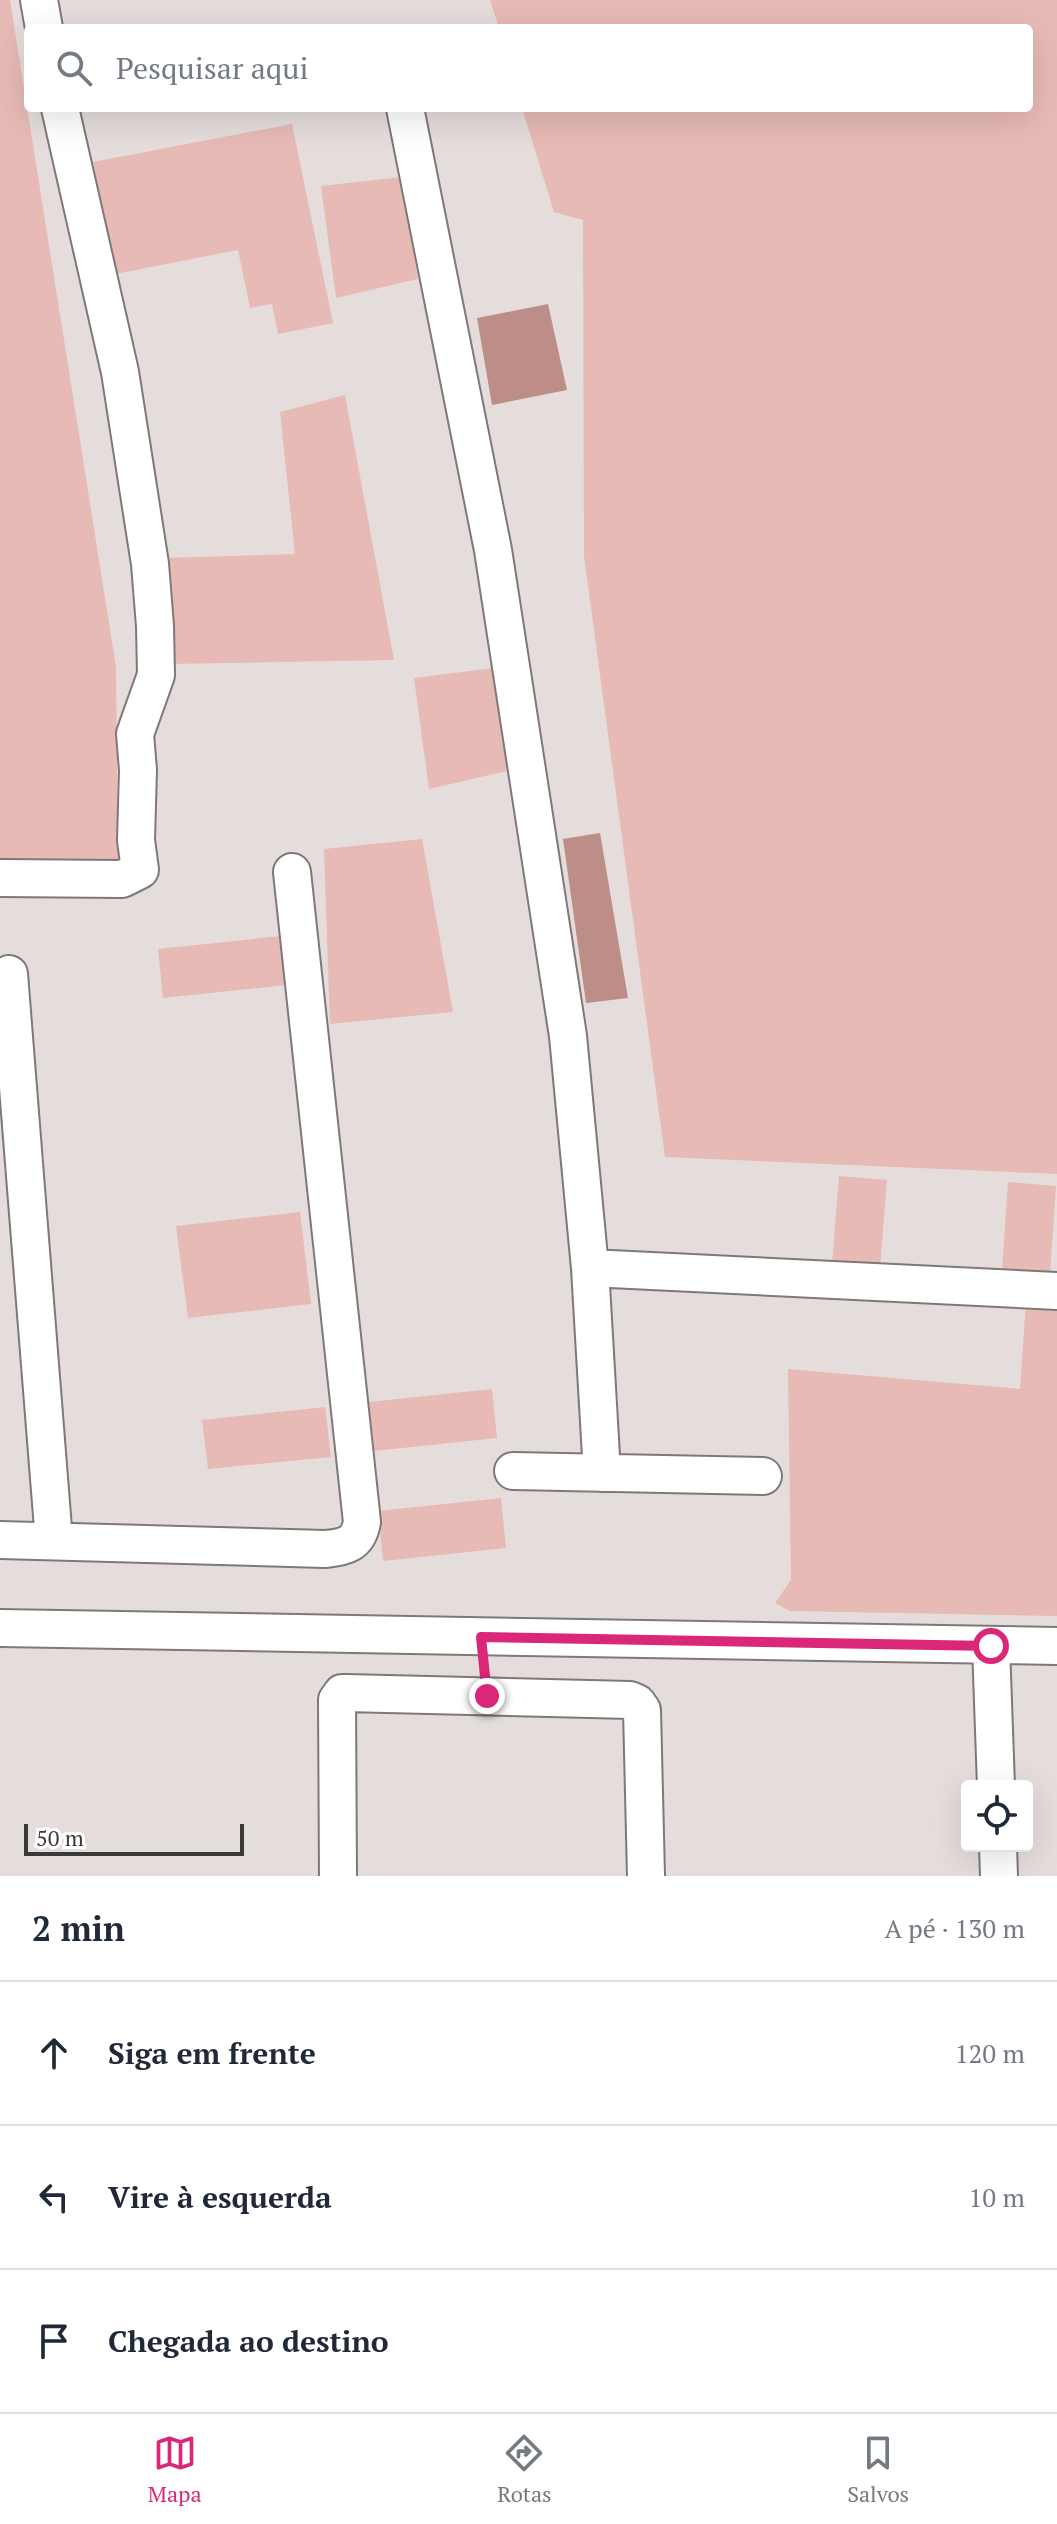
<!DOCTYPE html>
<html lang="pt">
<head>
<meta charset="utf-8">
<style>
  body { margin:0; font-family:"PT Serif",serif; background:#f6f6f7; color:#1f2937 }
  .controls { position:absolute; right:24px; bottom:24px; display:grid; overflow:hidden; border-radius:8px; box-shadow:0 8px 32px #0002 }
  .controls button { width:72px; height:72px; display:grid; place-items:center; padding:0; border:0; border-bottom:2px solid #e0e1e3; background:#fff; color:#1f2937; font:40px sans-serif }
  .scale { position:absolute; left:24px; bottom:20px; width:220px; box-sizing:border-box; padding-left:8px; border:4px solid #3b3938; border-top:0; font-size:22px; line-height:28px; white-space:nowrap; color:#3b3938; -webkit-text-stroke:6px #fff; paint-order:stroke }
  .stop { position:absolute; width:24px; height:24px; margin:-18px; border:6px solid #db2777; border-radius:50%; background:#fff }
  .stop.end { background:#db2777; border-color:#fff; box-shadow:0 2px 8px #0008 }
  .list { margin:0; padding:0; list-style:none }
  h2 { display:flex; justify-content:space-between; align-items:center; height:104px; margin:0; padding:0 32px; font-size:34px }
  h2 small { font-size:26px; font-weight:400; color:#747a83 }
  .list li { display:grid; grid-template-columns:52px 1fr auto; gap:24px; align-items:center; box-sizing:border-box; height:144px; padding:0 32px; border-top:2px solid #e0e1e3 }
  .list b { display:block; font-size:30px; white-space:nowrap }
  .list em { font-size:26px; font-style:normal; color:#747a83 }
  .icon { flex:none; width:44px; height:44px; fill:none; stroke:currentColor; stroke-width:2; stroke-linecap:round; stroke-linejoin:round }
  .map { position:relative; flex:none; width:1057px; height:1876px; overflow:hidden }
  .search { position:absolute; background:#fff; box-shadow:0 8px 32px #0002; left:24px; right:24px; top:24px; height:88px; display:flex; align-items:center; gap:20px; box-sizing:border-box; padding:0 28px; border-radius:8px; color:#747a83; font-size:30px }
  .sheet { height:536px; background:#fff }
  nav { display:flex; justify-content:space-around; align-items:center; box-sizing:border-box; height:112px; border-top:2px solid #e0e1e3; background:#fff; font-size:22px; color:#747a83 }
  nav a { display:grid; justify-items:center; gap:4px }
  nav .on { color:#db2777 }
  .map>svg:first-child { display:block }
</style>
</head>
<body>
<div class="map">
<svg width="1057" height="1876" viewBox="0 0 1057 1876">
  <rect width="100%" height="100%" fill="#e4dddc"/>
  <path fill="#e7bab5" d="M 0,0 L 10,0 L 116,667 L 118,862 L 0,860 Z
    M 490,0 L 1057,0 L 1057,1174 L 665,1157 L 584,556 L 583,220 L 554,212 L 522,108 L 1029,108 L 1029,28 L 499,28 Z
    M 292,124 L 333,323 L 278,334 L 272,304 L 250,308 L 238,250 L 115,274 L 93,162 Z
    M 402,177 L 418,279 L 336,298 L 321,186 Z
    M 345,395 L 394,660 L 168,664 L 164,558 L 295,554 L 280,412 Z
    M 494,668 L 511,770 L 429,789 L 414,678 Z
    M 422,839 L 453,1012 L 330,1024 L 324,849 Z
    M 281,936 L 287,985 L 163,998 L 158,949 Z
    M 839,1176 L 887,1180 L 880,1268 L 832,1264 Z
    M 1008,1182 L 1056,1186 L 1050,1274 L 1002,1270 Z
    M 300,1212 L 311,1304 L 188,1318 L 176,1226 Z
    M 1026,1302 L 1057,1305 L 1057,1616 L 790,1611 L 775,1603 L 791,1580 L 788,1369 L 1020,1389 Z
    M 492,1389 L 497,1438 L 374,1451 L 369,1402 Z
    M 325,1407 L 331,1457 L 208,1469 L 202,1420 Z
    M 501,1498 L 506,1548 L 383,1561 L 378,1511 Z"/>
  <path fill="#bd8e88" d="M 548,304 L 567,390 L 492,405 L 477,318 Z
    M 600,833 L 628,998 L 586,1003 L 563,839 Z"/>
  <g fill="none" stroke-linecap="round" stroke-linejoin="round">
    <defs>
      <path id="minor" d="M 39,0 L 44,28
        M 405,108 L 493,550 L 568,1036 L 590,1268 L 602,1473
        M 0,878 L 122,879 L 140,870 L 136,840 L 138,770 L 135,734 L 156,675 L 155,626 L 150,564 L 120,372 L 60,108
        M 9,974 L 54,1541
        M 590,1268 L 1057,1291
        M 513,1471 L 763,1476
        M 0,1540 L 325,1549 C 346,1547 358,1544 362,1522 L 292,872
        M 0,1628 L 1057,1646
        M 991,1646 L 996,1786
        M 998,1846 L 999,1876
        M 338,1876 L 337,1700 L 342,1693 L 346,1693 L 630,1700 L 637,1703 L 642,1710 L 646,1876"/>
    </defs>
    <use href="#minor" stroke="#7f7878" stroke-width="40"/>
    <use href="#minor" stroke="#fff" stroke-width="36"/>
  </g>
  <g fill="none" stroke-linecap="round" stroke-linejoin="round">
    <path stroke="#db2777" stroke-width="10" d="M 487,1696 L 481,1637 L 991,1646"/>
  </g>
</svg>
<div class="controls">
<button><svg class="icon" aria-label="locate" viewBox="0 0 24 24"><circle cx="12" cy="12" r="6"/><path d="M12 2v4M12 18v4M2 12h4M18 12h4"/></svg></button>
</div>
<div class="scale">50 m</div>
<div class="stop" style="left:991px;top:1646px"></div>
<div class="stop end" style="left:487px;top:1696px"></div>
<div class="search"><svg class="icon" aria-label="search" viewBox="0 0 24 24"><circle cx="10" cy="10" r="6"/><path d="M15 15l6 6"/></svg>Pesquisar aqui</div>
</div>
<section class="sheet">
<h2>2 min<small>A pé · 130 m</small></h2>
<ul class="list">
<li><svg class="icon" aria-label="ahead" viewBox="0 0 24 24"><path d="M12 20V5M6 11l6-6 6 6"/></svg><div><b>Siga em frente</b></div><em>120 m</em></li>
<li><svg class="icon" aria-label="left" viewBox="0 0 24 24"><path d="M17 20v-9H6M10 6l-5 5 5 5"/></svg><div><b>Vire à esquerda</b></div><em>10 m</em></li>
<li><svg class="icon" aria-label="arrive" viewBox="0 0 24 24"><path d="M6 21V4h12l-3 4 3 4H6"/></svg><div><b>Chegada ao destino</b></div></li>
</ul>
</section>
<nav>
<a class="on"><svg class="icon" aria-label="map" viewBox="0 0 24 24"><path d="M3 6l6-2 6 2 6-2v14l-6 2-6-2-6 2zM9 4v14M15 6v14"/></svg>Mapa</a>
<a><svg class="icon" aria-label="directions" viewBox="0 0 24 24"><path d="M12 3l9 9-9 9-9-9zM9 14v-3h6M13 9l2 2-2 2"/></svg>Rotas</a>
<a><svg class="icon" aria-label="saved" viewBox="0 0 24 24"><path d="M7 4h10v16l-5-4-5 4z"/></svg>Salvos</a>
</nav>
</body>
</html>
